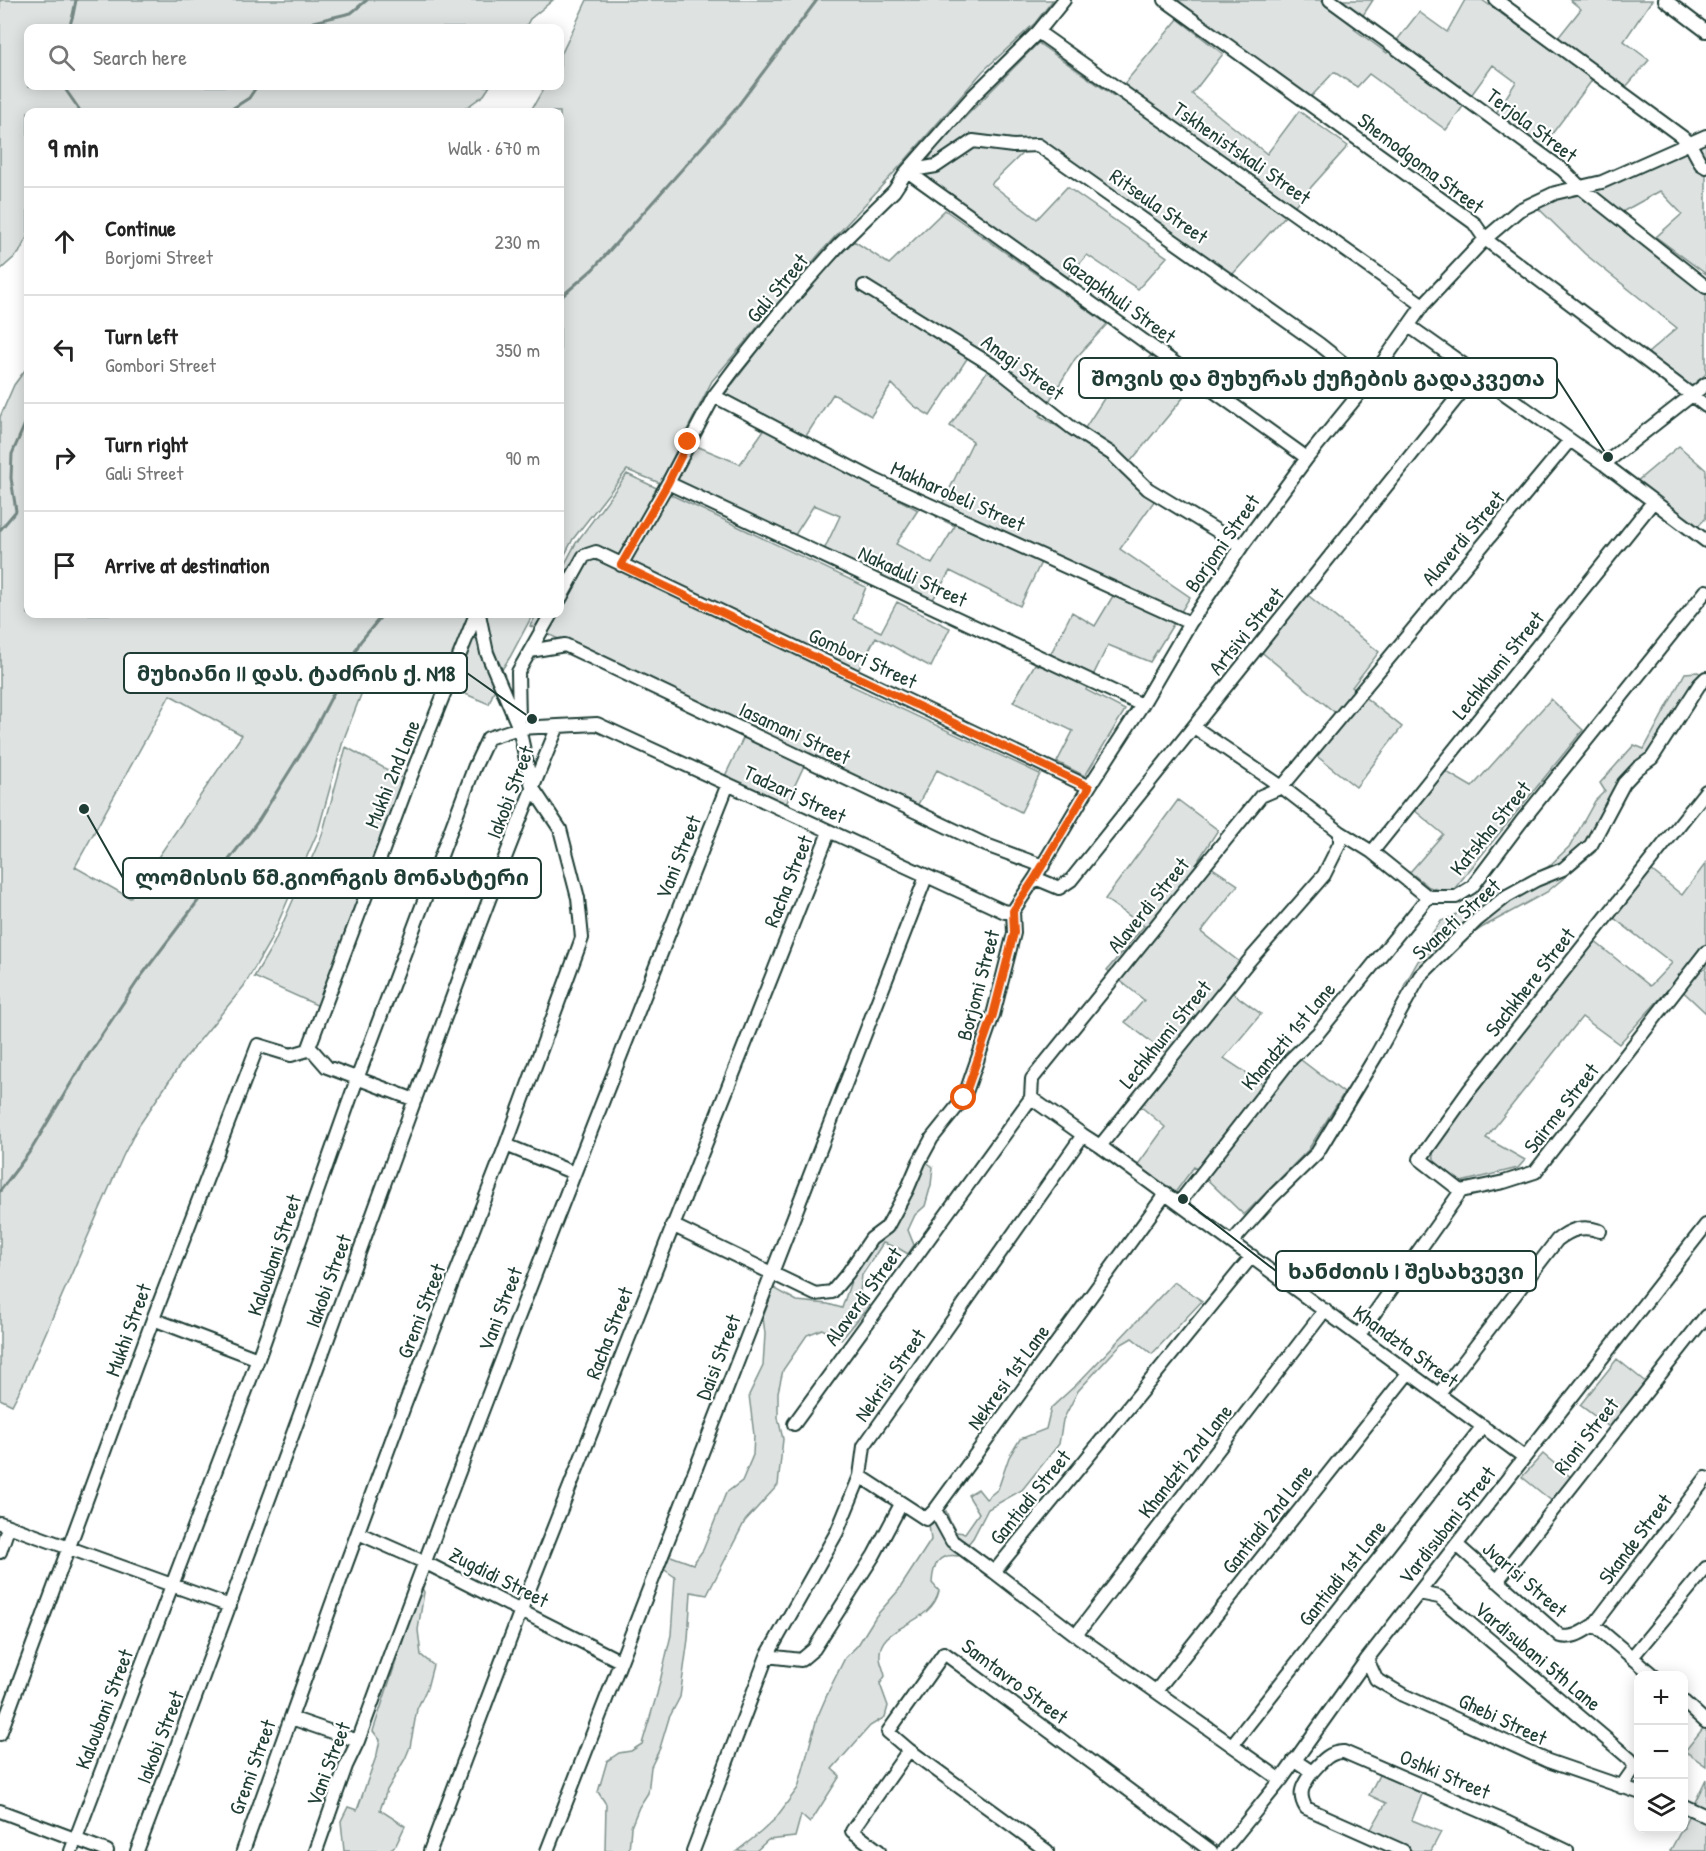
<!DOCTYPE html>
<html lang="en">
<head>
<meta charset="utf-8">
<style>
  body { margin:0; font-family:"Patrick Hand","Noto Sans Georgian",sans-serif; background:#f6f6f6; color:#222 }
  .controls { position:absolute; right:18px; bottom:18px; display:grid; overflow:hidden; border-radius:12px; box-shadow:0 3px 15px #0003 }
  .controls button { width:54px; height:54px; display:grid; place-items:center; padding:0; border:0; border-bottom:2px solid #e0e0e0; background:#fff; color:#222; font:30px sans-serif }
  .stop { position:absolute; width:18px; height:18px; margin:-14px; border:4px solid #ea580c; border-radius:50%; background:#fff }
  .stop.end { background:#ea580c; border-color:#fff; box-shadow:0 2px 6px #0008 }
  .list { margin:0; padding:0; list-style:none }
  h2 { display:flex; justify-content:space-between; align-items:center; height:78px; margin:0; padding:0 24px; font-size:26px }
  h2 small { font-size:20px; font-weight:400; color:#767676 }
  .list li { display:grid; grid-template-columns:39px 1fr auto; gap:18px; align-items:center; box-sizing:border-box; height:108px; padding:0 24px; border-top:2px solid #e0e0e0 }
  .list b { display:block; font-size:22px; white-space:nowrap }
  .list p { margin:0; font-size:20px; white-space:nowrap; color:#767676 }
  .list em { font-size:20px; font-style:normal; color:#767676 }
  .icon { flex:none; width:33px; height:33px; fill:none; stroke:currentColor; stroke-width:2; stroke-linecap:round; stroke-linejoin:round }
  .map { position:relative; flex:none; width:1706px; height:1851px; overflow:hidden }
  .search { position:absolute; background:#fff; box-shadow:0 3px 15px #0003; left:24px; top:24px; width:540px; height:66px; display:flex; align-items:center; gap:15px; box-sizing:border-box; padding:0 21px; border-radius:12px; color:#767676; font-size:22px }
  .panel { position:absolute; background:#fff; box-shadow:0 3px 15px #0003; left:24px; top:108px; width:540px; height:510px; border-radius:12px }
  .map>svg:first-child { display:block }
</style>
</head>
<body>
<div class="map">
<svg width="1706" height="1851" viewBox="0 0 1706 1851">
  <rect width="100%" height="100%" fill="#fff"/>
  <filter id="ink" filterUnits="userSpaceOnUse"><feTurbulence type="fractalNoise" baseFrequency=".0167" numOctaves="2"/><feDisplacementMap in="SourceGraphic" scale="12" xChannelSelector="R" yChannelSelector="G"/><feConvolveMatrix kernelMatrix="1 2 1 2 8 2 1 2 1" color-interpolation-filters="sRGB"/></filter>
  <g filter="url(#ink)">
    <path fill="#dee3e2" stroke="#7e908b" stroke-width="1.5" fill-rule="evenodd" d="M 0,0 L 553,0 L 530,19 L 525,28 L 28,28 L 28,86 L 490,86 L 484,95 L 460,112 L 28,112 L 28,235 L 19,253 L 0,270 Z
      M 587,0 L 1053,0 L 1035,23 L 983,71 L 902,164 L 821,252 L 712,381 L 660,483 L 627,470 L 573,539 L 560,564 L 560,112 L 530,112 L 545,86 L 560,86 L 560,57 Z
      M 1176,0 L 1373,0 L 1354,29 L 1387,53 L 1419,12 L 1447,32 L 1465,0 L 1482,0 L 1593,79 L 1540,150 L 1494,116 L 1516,82 L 1493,65 L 1446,130 L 1369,74 L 1357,87 L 1334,72 L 1308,100 L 1176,1 Z
      M 1570,0 L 1652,0 L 1624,41 L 1649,60 L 1625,88 L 1557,39 L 1581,9 Z
      M 1178,19 L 1223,54 L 1192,94 L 1267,154 L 1299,111 L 1348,146 L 1232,275 L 1038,138 L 991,184 L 1037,219 L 1067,187 L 1167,257 L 1138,289 L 1087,255 L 1068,277 L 919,174 L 937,146 L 1038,43 L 1114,96 Z
      M 1706,137 L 1706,274 L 1656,237 L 1682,214 L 1660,191 L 1622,212 L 1587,187 Z
      M 1574,190 L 1706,295 L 1706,374 L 1689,388 L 1648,353 L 1677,328 L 1585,254 L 1537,207 Z
      M 945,210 L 1107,324 L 1075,359 L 1040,416 L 1078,439 L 1112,386 L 1122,393 L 1151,355 L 1192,387 L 1121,473 L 1155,500 L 1120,549 L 1190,597 L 1150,662 L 1108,645 L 1086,690 L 1125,710 L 1085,776 L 1057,762 L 1073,731 L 1013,702 L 1035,664 L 1044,667 L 1072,612 L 1095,626 L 1119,586 L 1046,552 L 1020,606 L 950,571 L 932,601 L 824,550 L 840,516 L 814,505 L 793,538 L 675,481 L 694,445 L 740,464 L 766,427 L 918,510 L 896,544 L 932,564 L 955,526 L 936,517 L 973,441 L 950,426 L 988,370 L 968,357 L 930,416 L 914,406 L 892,384 L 871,416 L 833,394 L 806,436 L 725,394 L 784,317 L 820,275 L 854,241 L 889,264 Z
      M 28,366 L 28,614 L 474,614 L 496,685 L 489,704 L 376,656 L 343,741 L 318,831 L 270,941 L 244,986 L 182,1062 L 138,1127 L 123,1156 L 26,1378 L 12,1405 L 0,1399 L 0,417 L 14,385 ZM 170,695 L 242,735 L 130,898 L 75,867 Z
      M 1679,446 L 1706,470 L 1706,518 L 1698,526 L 1636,482 Z
      M 627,474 L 866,587 L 853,619 L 881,632 L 897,602 L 950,628 L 931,667 L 876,637 L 850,685 L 1040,774 L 1021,812 L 937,770 L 917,806 L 810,753 L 786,804 L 725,776 L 749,726 L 530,626 L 537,614 L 560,614 L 560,573 L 576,543 Z
      M 1305,593 L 1379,652 L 1352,687 L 1402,727 L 1356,787 L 1314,754 L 1344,720 L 1259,650 Z
      M 486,614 L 533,614 L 510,657 L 501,671 L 491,642 Z
      M 1698,672 L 1702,675 L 1623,797 L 1595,852 L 1547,892 L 1483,927 L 1461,942 L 1409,999 L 1404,986 L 1418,961 L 1433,949 L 1430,936 L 1441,921 L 1454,916 L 1485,888 L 1506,889 L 1548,867 L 1570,846 L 1595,801 L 1605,791 L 1600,783 L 1634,745 L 1644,749 L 1685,673 Z
      M 1551,699 L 1583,730 L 1451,893 L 1429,887 L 1410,872 L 1443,834 L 1414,810 L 1445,771 L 1472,787 Z
      M 346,747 L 406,780 L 321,1007 L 254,977 L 274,943 L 322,835 Z
      M 1178,800 L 1218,830 L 1199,859 L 1238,885 L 1201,932 L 1241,963 L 1222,985 L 1261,1014 L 1224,1058 L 1263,1084 L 1288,1050 L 1344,1093 L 1308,1150 L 1244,1215 L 1194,1167 L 1174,1194 L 1136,1167 L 1165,1127 L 1132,1099 L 1167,1054 L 1125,1022 L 1144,1000 L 1107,970 L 1144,926 L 1105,899 Z
      M 1706,863 L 1706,1013 L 1674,983 L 1619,1044 L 1582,1017 L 1486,1138 L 1525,1160 L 1518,1168 L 1461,1182 L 1436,1167 L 1432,1150 L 1594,941 L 1650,986 L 1672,963 L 1614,918 L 1651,870 L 1682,895 Z
      M 925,1161 L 933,1167 L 931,1185 L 925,1206 L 915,1215 L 908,1230 L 914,1245 L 908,1254 L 898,1248 L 883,1243 L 862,1275 L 860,1292 L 869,1306 L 842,1339 L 822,1329 L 807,1335 L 783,1370 L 778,1392 L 778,1418 L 783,1439 L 778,1485 L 745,1521 L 707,1595 L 691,1592 L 688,1639 L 680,1697 L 669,1718 L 660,1748 L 651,1767 L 648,1793 L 639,1807 L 631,1827 L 629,1851 L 605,1851 L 606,1804 L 598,1792 L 607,1761 L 619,1753 L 631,1751 L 642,1744 L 657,1694 L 671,1635 L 675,1577 L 662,1568 L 668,1555 L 693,1564 L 703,1550 L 726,1493 L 742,1481 L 753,1455 L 754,1435 L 749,1395 L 763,1366 L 765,1334 L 763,1317 L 774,1288 L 797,1301 L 828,1304 L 842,1308 L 855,1269 L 877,1240 L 891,1232 Z
      M 1174,1282 L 1202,1301 L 1152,1354 L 1132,1338 L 1120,1345 L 1078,1391 L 1063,1420 L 1059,1444 L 1022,1490 L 988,1509 L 973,1538 L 958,1556 C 938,1553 933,1565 932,1583 L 939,1591 C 931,1627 877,1624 880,1657 C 880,1663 884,1670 885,1676 L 880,1684 L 888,1706 L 885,1717 L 870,1726 L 832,1769 L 840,1776 L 810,1823 L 801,1815 L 795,1837 L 768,1840 L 756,1851 L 737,1851 L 761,1832 L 775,1819 L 798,1788 L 817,1718 L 830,1688 L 845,1658 L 858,1645 L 876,1616 L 898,1591 L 931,1540 L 929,1525 L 946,1511 L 950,1521 L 956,1532 L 965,1533 L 979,1513 L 968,1495 L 978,1489 L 986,1499 L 998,1489 L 1009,1457 L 1020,1439 L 1046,1429 L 1051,1408 L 1077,1384 Z
      M 1617,1359 L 1648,1384 L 1612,1429 L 1580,1405 Z
      M 1543,1454 L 1573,1479 L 1553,1502 L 1522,1477 Z
      M 421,1586 L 424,1592 L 418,1630 L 421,1655 L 433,1665 L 427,1688 L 417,1709 L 410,1747 L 405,1759 L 387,1790 L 380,1810 L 405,1826 L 396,1845 L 388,1851 L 344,1851 L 341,1821 L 348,1807 L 357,1810 L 377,1754 L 380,1740 L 373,1731 Z
      M 1704,1727 L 1706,1728 L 1706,1766 L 1685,1751 Z
      M 1380,1773 L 1423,1792 L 1412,1820 L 1441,1832 L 1431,1851 L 1413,1851 L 1370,1831 L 1386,1803 L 1369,1795 Z
      M 1706,1779 L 1706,1851 L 1670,1851 L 1682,1829 L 1684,1828 L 1684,1825 Z"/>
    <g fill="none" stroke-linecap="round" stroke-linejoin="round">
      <path stroke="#758883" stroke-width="3" d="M 69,28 L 73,15 L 76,0
        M 309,28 L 313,22 L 351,13 L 367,0
        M 63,86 L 79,109 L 78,112
        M 227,112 L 249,98 L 257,86
        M 560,298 L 593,269 L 734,111 L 817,0
        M 0,530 L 16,511 L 11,478 L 12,454 L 28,417
        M 0,1191 L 31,1150 L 83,1063 L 139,979 L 259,820 L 309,740 L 360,642 L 383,614"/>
      <defs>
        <path id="minor" d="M 1165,0 L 1474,223 L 1485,239 L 1706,406
          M 1330,0 L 1563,170 L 1581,188 L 1706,287
          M 1496,0 L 1689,142 L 1701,164 L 1706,167
          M 1665,0 L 1706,31
          M 1038,32 L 1423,305
          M 907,171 L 936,166 L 973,141 L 1013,146 L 1038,145 L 1319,344 L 1368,383
          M 907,171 L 1307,458
          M 864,286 L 995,367 L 1072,428 L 1112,454 L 1148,489 L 1242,546
          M 1409,326 L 1604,464 L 1706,541
          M 714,396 L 877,481 L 1190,623
          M 1604,464 L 1706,384
          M 668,483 L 1142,705
          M 621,565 L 668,483 L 714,396 L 735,368 L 784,307 L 838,246 L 894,191 L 907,171 L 973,96 L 1038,32 L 1064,0
          M 560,599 L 584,556 L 596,552 L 1089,787
          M 530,651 L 565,645 L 986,845 L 1043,866
          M 519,721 L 518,672 L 551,614
          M 1194,727 L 1282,787 L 1340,832 L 1372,852 L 1428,897 L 1456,897 L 1472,887 L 1521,822 L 1706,591
          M 1372,852 L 1653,502
          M 1035,878 L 1059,888 L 1071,880 L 1476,374
          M 308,1050 L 407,786 L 476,614
          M 1031,1098 L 1083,1135 L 1100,1146 L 1524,1457
          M 506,1145 L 574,1173
          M 1100,1146 L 1248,962 L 1324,875 L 1340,843 L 1340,832
          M 1461,1191 L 1420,1159 L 1470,1089 L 1706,791
          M 1179,1203 L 1291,1059 L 1318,1033 L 1428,897
          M 672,1225 L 815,1294 L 832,1292 L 848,1273 L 871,1239 L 887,1227 L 907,1190 L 919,1162 L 932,1138 L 964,1098 L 993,1015 L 1014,933 L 1013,911 L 1035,878 L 1089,787 L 1142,705 L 1190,623 L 1242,546 L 1307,458 L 1368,383 L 1423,305 L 1485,239 L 1519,210 L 1555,193 L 1602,182 L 1706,136
          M 1232,1242 L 1272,1197 L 1317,1153 L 1377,1054 L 1420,976 L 1477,920 L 1507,896 L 1536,880 L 1563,869 L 1591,845 L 1624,783 L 1638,768 L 1652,758 L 1699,685 L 1706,678
          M 1252,1256 L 994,1572 L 1076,1635 L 1281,1780
          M 153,1319 L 258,1359
          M 1359,1335 L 1461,1191 L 1504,1182 L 1535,1172 L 1706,952
          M 1439,1394 L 1557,1240 C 1571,1229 1583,1225 1600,1231
          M 794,1424 L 1031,1098 L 1032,1079 L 1261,796 L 1282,787 L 1570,440
          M 860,1476 L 926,1519 L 935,1510 L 1166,1193
          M 935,1510 L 952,1541 L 994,1572
          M 0,1523 L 230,1606
          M 358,1533 L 424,1562 L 620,1661
          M 1457,1545 L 1560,1636 C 1574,1639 1582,1632 1594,1625 L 1654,1676
          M 0,1552 L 8,1528
          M 1497,1581 L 1706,1316
          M 1419,1593 L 1439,1597 L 1630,1759 L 1635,1767 L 1621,1787
          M 1594,1625 L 1706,1478
          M 1076,1635 L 1325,1310
          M 767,1656 L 801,1660 L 814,1649 L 874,1555 L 901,1504
          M 1633,1656 L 1706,1568
          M 1367,1659 L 1376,1679 L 1403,1695 L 1548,1761 L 1638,1792
          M 1156,1691 L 1409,1372
          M 1684,1702 L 1706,1722
          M 291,1718 L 358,1741
          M 0,1734 L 153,1319 L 258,1045 L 291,1055 L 308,1050 L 313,1051 L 327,1067 L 415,1100
          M 1232,1745 L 1483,1426
          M 909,1750 L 1047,1851
          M 1294,1760 L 1312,1772 C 1303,1785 1297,1793 1306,1808 L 1403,1851
          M 1312,1772 C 1321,1762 1330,1751 1344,1752 L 1504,1821 L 1567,1851
          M 1684,1806 L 1706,1816
          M 0,1811 L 107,1851
          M 71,1851 L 258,1359 L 357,1079 L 474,768 L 488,738 L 519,728 L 597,724 L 1005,912 L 1013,911
          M 137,1851 C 219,1637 298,1421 376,1206 C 435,1045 492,884 558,726
          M 243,1851 L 345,1567 L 405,1404 L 506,1145 L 582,938 L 578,898 L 560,829 L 532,787 L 519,728 L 487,653 L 479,614
          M 316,1851 L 346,1766 L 358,1741 C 476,1420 602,1102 728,784
          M 430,1851 L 521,1610 L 829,832
          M 547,1851 L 926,877
          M 693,1851 L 767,1656 L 837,1532 L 860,1476 L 864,1446 L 1083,1135
          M 879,1851 L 852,1831 L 909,1750 L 888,1732 L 944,1653 L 1211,1851
          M 1223,1851 L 1281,1780 L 1367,1659 L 1706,1225"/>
      </defs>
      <use href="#minor" stroke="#1f3d34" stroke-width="16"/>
      <use href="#minor" stroke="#fff" stroke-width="12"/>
    </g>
  </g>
  <g fill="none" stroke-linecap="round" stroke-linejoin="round" filter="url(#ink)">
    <path stroke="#ea580c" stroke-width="8" d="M 688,442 L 668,483 L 621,565 L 1089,787 L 1035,878 L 1013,911 L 1014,933 L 993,1015 L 964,1098"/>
  </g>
  <g text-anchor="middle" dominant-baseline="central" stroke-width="4.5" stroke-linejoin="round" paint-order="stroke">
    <g font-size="21" fill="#1f3d34" stroke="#fff">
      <text transform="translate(1532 125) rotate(37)">Terjola Street</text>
      <text transform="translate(1242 153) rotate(35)">Tskhenistskali Street</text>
      <text transform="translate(1421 163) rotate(37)">Shemodgoma Street</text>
      <text transform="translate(1159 206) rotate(35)">Ritseula Street</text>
      <text transform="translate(777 288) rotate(-50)">Gali Street</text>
      <text transform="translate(1119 299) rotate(36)">Gazapkhuli Street</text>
      <text transform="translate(1023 367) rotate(36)">Anagi Street</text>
      <text transform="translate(958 496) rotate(24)">Makharobeli Street</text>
      <text transform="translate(1463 538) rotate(-50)">Alaverdi Street</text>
      <text transform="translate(1222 543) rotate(-55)">Borjomi Street</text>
      <text transform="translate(913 576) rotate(25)">Nakaduli Street</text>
      <text transform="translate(1246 631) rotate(-51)">Artsivi Street</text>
      <text transform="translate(863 658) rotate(25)">Gombori Street</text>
      <text transform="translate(1498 665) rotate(-51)">Lechkhumi Street</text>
      <text transform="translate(795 733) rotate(25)">Iasamani Street</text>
      <text transform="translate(392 774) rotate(-68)">Mukhi 2nd Lane</text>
      <text transform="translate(510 792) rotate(-69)">Iakobi Street</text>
      <text transform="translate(795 794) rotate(25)">Tadzari Street</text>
      <text transform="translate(1490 828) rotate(-51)">Katskha Street</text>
      <text transform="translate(678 857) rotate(-68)">Vani Street</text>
      <text transform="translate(788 881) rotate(-68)">Racha Street</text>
      <text transform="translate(1148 905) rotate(-51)">Alaverdi Street</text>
      <text transform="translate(1456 919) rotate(-42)">Svaneti Street</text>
      <text transform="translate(1530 982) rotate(-52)">Sachkhere Street</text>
      <text transform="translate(978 985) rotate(-75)">Borjomi Street</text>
      <text transform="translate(1165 1034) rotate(-51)">Lechkhumi Street</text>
      <text transform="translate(1288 1036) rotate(-50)">Khandzti 1st Lane</text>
      <text transform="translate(1561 1108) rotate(-52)">Sairme Street</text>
      <text transform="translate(274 1255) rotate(-71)">Kaloubani Street</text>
      <text transform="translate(328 1281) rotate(-70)">Iakobi Street</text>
      <text transform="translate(863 1296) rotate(-54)">Alaverdi Street</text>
      <text transform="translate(500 1309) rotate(-69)">Vani Street</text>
      <text transform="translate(421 1311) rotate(-69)">Gremi Street</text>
      <text transform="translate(128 1330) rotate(-70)">Mukhi Street</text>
      <text transform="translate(609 1333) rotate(-69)">Racha Street</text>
      <text transform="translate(1406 1346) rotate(36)">Khandzta Street</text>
      <text transform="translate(718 1357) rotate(-69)">Daisi Street</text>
      <text transform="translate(890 1375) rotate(-55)">Nekrisi Street</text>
      <text transform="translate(1008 1377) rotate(-54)">Nekresi 1st Lane</text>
      <text transform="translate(1586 1436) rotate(-52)">Rioni Street</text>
      <text transform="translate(1185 1461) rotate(-52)">Khandzti 2nd Lane</text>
      <text transform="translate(1030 1497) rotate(-51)">Gantiadi Street</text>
      <text transform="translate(1267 1519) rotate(-52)">Gantiadi 2nd Lane</text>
      <text transform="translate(1447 1525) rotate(-52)">Vardisubani Street</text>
      <text transform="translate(1635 1539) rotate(-53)">Skande Street</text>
      <text transform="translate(1342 1573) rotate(-52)">Gantiadi 1st Lane</text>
      <text transform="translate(499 1577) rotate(27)">Zugdidi Street</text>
      <text transform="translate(1525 1579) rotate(41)">Jvarisi Street</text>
      <text transform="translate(1538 1656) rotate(40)">Vardisubani 5th Lane</text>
      <text transform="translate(1015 1681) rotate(37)">Samtavro Street</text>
      <text transform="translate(104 1709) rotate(-69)">Kaloubani Street</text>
      <text transform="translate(1503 1719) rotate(25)">Ghebi Street</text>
      <text transform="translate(160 1737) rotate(-69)">Iakobi Street</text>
      <text transform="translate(328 1764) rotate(-69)">Vani Street</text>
      <text transform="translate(252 1767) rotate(-70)">Gremi Street</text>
      <text transform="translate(1445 1774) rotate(23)">Oshki Street</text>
    </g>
  </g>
  <path fill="none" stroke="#1f3d34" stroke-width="2" d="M1608 457L1557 378M532 719L467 673M84 809L123 878M1183 1199L1276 1271"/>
  <g fill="#1f3d34" stroke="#fff" stroke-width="2">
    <circle cx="1608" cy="457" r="6"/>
    <circle cx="532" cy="719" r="6"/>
    <circle cx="84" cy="809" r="6"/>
    <circle cx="1183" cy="1199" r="6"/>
  </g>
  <g fill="#fff" stroke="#1f3d34" stroke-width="2">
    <rect x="1079" y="358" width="478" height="40" rx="6"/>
    <rect x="124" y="653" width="343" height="40" rx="6"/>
    <rect x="123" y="858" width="418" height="40" rx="6"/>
    <rect x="1276" y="1251" width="260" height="40" rx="6"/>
  </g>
  <g font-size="22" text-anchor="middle" font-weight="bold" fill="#1f3d34">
    <text x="1318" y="386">შოვის და მუხურას ქუჩების გადაკვეთა</text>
    <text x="296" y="681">მუხიანი II დას. ტაძრის ქ. N18</text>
    <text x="332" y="885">ლომისის წმ.გიორგის მონასტერი</text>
    <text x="1406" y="1279">ხანძთის I შესახვევი</text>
  </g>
</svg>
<div class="controls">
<button>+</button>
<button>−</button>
<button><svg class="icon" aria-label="layers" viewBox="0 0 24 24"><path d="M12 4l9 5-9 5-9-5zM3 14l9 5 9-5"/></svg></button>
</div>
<div class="stop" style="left:964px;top:1098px"></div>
<div class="stop end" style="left:688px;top:442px"></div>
<div class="search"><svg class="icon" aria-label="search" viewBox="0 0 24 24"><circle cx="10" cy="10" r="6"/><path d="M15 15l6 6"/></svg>Search here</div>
<section class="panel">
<h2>9 min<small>Walk · 670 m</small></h2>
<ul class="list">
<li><svg class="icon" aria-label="ahead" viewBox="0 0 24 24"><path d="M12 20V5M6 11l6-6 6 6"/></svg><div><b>Continue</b><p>Borjomi Street</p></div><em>230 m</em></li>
<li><svg class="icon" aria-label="left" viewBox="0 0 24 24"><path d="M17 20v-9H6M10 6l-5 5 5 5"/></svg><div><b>Turn left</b><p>Gombori Street</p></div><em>350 m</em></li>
<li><svg class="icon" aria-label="right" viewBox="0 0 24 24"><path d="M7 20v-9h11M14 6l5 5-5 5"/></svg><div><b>Turn right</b><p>Gali Street</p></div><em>90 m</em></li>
<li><svg class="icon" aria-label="arrive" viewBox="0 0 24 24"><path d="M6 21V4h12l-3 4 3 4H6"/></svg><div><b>Arrive at destination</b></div></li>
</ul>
</section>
</div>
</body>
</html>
